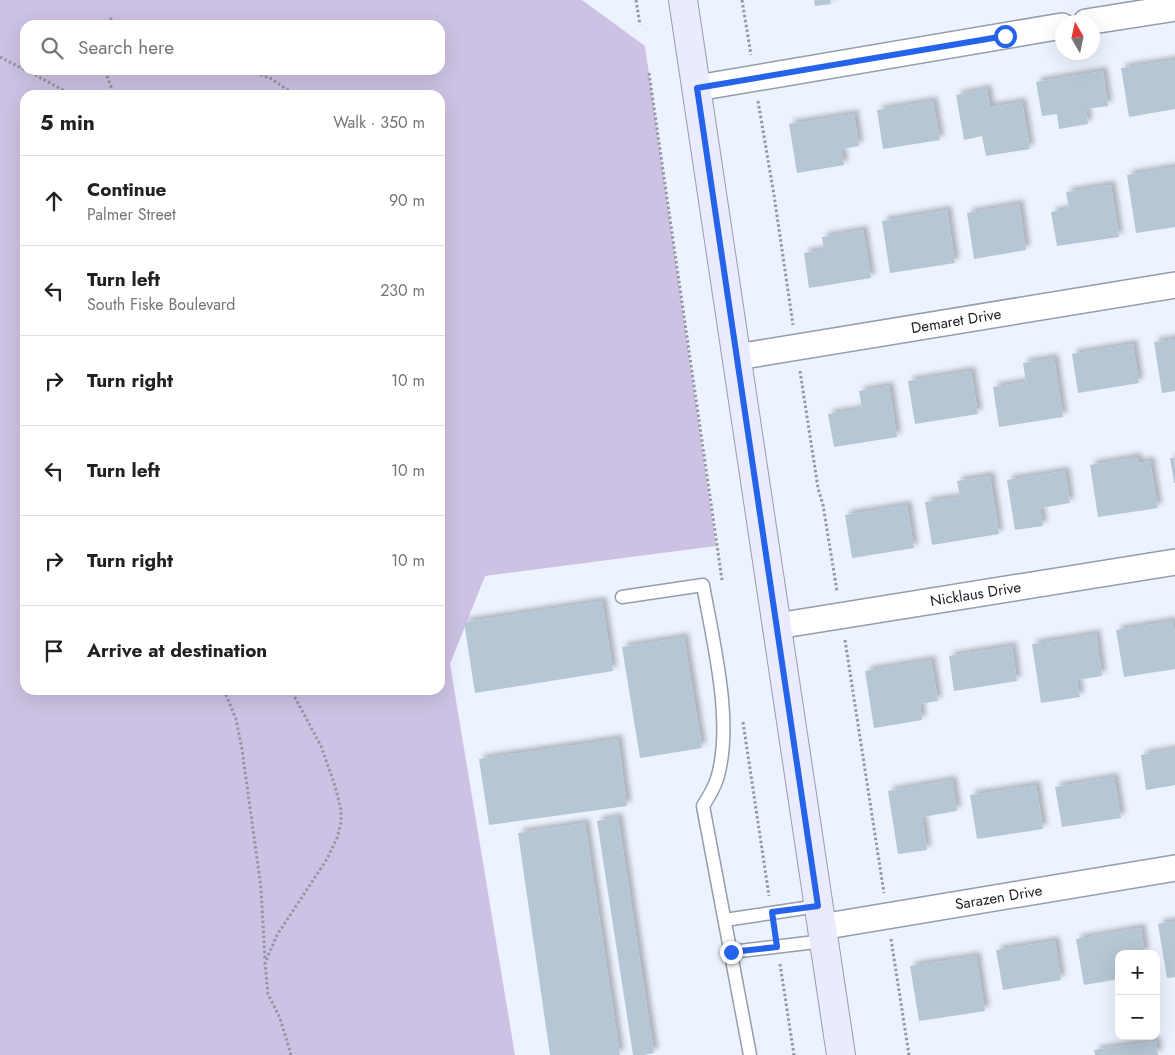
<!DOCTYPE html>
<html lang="en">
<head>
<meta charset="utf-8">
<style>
  body { margin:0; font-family:Jost,sans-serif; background:#f2f2f2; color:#202124 }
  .controls { position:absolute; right:15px; bottom:15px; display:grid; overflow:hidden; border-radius:10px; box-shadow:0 5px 20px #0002 }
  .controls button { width:45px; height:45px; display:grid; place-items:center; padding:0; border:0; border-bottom:1px solid #e0e0e0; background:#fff; color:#202124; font:25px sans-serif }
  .compass { position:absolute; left:1055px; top:15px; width:45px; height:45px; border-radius:50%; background:#fff; box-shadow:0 5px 20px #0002; rotate:351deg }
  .stop { position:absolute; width:15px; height:15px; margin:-11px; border:4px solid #2563eb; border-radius:50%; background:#fff }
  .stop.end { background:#2563eb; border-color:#fff; box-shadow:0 1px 5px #0008 }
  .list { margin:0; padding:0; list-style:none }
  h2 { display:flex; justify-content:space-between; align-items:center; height:65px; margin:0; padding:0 20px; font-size:21px }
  h2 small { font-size:16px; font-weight:400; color:#757577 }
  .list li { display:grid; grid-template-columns:32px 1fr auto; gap:15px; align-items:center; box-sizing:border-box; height:90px; padding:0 20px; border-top:1px solid #e0e0e0 }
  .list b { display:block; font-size:19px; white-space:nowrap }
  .list p { margin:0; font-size:16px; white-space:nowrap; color:#757577 }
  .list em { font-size:16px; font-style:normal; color:#757577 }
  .icon { flex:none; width:28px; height:28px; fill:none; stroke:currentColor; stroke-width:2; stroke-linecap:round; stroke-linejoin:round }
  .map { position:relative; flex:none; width:1175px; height:1055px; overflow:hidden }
  .search { position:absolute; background:#fff; box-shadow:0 5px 20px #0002; left:20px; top:20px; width:425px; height:55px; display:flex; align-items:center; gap:12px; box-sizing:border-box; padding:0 18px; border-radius:15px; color:#757577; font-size:19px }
  .panel { position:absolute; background:#fff; box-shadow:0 5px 20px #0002; left:20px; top:90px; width:425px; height:605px; border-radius:15px }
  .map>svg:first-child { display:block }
</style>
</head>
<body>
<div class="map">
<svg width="1175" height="1055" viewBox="0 0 1175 1055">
  <defs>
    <filter id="shadow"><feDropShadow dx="4.5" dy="-4.5" stdDeviation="2.5" flood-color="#0004"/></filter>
  </defs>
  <rect width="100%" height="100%" fill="#edf3fe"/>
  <path fill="#cec2e4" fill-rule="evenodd" d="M 0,0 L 582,0 L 645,46 L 716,546 L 485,576 L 450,664 L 515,1055 L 0,1055 ZM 25,25 L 440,25 L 440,70 L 25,70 ZM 25,95 L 440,95 L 440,690 L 25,690 Z"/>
  <path fill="#b5c6d4" filter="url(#shadow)" d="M 814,0 L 830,0 L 831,4 L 815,6 Z
    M 1175,60 L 1175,109 L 1129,117 L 1121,68 Z
    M 1103,71 L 1108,106 L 1086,109 L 1088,124 L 1059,129 L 1057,114 L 1042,116 L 1036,82 Z
    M 987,89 L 990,107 L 1022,102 L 1030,149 L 986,156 L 982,136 L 964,140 L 956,95 Z
    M 933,101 L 940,140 L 883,149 L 877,110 Z
    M 854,114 L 859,146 L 841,149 L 844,165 L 797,173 L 789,124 Z
    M 1175,167 L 1175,227 L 1136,233 L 1127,175 Z
    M 1111,185 L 1119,237 L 1057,246 L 1051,212 L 1069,209 L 1066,192 Z
    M 1019,204 L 1026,250 L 974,259 L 967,213 Z
    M 947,210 L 955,263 L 890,273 L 882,221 Z
    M 863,230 L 871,278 L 809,288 L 804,253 L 824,250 L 822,237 Z
    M 1175,339 L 1175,391 L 1162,393 L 1154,342 Z
    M 1133,344 L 1139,383 L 1078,393 L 1072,354 Z
    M 1054,358 L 1063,417 L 999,427 L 993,387 L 1026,382 L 1023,363 Z
    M 971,371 L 978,414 L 915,424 L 908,381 Z
    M 889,386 L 897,437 L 834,447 L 828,414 L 862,409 L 859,391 Z
    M 1137,457 L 1138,463 L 1150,461 L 1158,508 L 1098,517 L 1090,465 Z
    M 1170,458 L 1175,458 L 1175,483 L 1174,483 Z
    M 1065,471 L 1070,503 L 1040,508 L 1043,526 L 1015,530 L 1007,480 Z
    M 990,476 L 999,534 L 932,545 L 925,502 L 960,497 L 957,481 Z
    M 907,505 L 914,548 L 852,558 L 845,515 Z
    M 602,601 L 613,671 L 475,693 L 464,622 Z
    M 1173,621 L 1175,635 L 1175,669 L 1124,677 L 1116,630 Z
    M 1096,634 L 1102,676 L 1077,680 L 1080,697 L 1041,703 L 1032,644 Z
    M 684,637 L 702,748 L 640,758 L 622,647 Z
    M 1012,646 L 1017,681 L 954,691 L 949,656 Z
    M 931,660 L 938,701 L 920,704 L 922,720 L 874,728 L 865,671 Z
    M 618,739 L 627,806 L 489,825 L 479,759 Z
    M 1175,749 L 1175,785 L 1146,790 L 1141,755 Z
    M 1114,777 L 1121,818 L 1062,827 L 1055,787 Z
    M 952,780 L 957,811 L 922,817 L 927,850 L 898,854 L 888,791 Z
    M 1036,785 L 1043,829 L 977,839 L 970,795 Z
    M 618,817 L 654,1053 L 644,1055 L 633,1055 L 597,821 Z
    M 585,823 L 620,1055 L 550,1055 L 518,833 Z
    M 1175,921 L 1175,977 L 1167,978 L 1158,924 Z
    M 1141,928 L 1145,954 L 1119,954 L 1119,979 L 1084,985 L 1076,939 Z
    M 1055,941 L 1061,980 L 1003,990 L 996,950 Z
    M 976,956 L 985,1011 L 919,1021 L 910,966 Z
    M 1156,1041 L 1158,1055 L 1095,1055 L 1094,1050 Z"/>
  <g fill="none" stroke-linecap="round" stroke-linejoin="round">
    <defs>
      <path id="lane" d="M 622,597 L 703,585 C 713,642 734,723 717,779 C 714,788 708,798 703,806 L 750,1055
        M 725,920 L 818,906
        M 731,952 L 824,941"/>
      <g id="street">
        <path d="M 1086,22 L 1175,8"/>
        <path d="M 697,88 L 1062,26"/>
        <path id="s1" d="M 737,357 L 1175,285"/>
        <path id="s2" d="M 777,626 L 1175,562"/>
        <path id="s3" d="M 821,927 L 1175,868"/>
      </g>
      <path id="secondary" d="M 683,0 L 841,1055"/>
    </defs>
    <use href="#lane" stroke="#939dae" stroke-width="15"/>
    <use href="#street" stroke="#939dae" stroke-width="28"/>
    <use href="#secondary" stroke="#939dae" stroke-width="30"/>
    <path stroke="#9297a0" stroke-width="3" stroke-dasharray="2.5 2.5" stroke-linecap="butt" d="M 636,0 L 640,25
      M 742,0 L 751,55
      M 110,18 L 119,25
      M 0,57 L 25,70
      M 26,70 L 72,95
      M 246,70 L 270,78 L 295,95
      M 649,73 L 722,580
      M 107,76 L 114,95
      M 758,101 L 774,195 L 793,325
      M 800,371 L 818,488 L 823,505 L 837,591
      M 845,640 L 884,893
      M 224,690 L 236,719 L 242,749 L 261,888 L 265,960
      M 743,722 L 769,896
      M 891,939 L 909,1055
      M 780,964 L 794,1055
      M 291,1055 L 280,1018 L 268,994 L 265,963 L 277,935 L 327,859 L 337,838 L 341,823 L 341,810 L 335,786 L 321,746 L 291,690"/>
    <use href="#lane" stroke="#fff" stroke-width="12"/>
    <use href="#street" stroke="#fff" stroke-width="25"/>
    <use href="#secondary" stroke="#eaebfd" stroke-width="28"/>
  </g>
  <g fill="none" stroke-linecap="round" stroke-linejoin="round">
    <path stroke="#2563eb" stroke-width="6" d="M 731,952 L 777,947 L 772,912 L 818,906 L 697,88 L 1005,36"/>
  </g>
  <g text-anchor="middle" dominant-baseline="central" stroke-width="4" stroke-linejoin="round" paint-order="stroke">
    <g font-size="15" fill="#191c23" stroke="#edf3fe">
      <text stroke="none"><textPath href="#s1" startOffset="222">Demaret Drive</textPath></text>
      <text stroke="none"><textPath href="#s2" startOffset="201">Nicklaus Drive</textPath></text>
      <text stroke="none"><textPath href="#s3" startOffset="180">Sarazen Drive</textPath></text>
    </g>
  </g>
</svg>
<div class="controls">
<button>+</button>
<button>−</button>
</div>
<svg class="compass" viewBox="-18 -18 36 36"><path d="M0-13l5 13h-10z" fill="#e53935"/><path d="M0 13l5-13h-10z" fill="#757577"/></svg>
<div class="stop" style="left:1005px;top:36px"></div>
<div class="stop end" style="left:731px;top:952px"></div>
<div class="search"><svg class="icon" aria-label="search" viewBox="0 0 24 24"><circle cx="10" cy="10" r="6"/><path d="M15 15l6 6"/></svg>Search here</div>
<section class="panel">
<h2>5 min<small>Walk · 350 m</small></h2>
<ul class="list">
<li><svg class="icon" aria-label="ahead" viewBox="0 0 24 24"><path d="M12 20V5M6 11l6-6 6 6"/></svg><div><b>Continue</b><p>Palmer Street</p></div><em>90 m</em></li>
<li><svg class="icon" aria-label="left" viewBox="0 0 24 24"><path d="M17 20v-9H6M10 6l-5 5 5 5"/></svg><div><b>Turn left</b><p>South Fiske Boulevard</p></div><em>230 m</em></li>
<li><svg class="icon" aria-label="right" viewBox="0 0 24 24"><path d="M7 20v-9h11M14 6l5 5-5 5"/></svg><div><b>Turn right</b></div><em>10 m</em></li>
<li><svg class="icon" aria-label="left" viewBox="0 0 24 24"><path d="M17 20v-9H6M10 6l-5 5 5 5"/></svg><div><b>Turn left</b></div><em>10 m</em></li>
<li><svg class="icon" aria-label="right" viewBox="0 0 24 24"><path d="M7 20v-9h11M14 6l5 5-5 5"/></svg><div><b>Turn right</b></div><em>10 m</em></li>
<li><svg class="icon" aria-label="arrive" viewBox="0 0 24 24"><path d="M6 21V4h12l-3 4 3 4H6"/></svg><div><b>Arrive at destination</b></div></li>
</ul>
</section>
</div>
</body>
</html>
